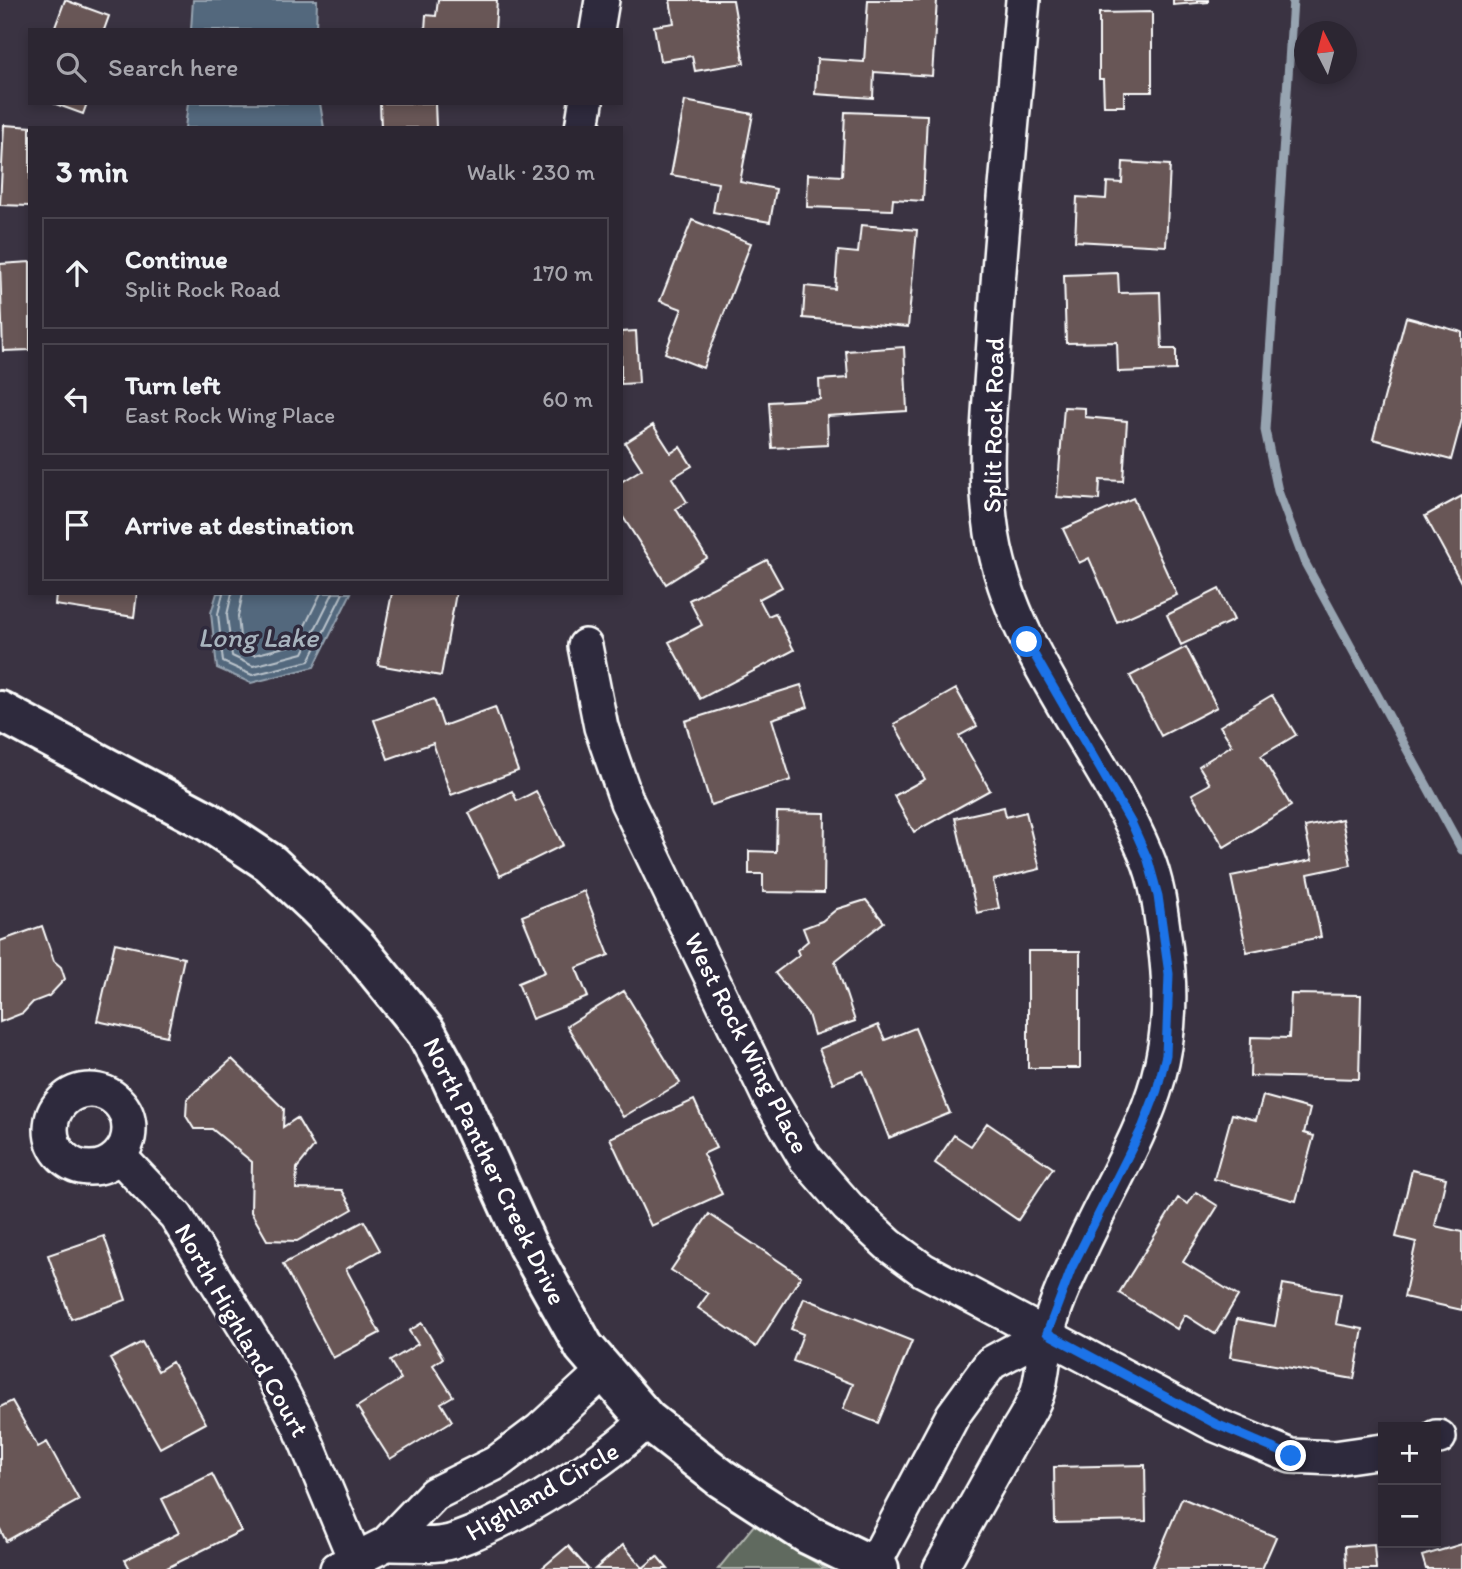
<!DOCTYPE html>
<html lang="en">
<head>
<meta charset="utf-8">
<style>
  body { margin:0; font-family:Itim,sans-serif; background:#342e3a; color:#f1f3f6 }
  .controls { position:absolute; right:21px; bottom:21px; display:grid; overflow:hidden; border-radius:0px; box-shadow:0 4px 10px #0003 }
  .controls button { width:63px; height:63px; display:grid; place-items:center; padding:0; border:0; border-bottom:2px solid #48434d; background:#2c2632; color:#f1f3f6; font:35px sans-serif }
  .compass { position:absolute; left:1294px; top:21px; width:63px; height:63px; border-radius:50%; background:#2c2632; box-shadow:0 4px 10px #0003; rotate:354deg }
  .stop { position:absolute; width:21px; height:21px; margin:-16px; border:5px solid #1a73e8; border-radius:50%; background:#fff }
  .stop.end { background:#1a73e8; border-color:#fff; box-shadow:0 2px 7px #0008 }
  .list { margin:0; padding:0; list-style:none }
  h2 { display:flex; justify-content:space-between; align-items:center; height:91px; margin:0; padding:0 28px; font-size:30px }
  h2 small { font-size:23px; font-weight:400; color:#a6a5ac }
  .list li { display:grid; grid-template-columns:46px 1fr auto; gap:21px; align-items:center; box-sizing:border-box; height:112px; margin:0 14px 14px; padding:0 14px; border:2px solid #48434d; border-radius:0px }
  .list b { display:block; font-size:26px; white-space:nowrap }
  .list p { margin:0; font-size:23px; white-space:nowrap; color:#a6a5ac }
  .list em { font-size:23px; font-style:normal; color:#a6a5ac }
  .icon { flex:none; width:38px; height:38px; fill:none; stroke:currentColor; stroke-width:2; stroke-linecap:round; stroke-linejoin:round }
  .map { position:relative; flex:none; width:1462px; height:1569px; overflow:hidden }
  .search { position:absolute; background:#2c2632; box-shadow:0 4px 10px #0003; left:28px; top:28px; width:595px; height:77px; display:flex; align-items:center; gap:18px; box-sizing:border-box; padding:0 24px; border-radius:0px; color:#a6a5ac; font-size:26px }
  .panel { position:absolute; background:#2c2632; box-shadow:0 4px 10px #0003; left:28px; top:126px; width:595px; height:469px; border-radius:0px }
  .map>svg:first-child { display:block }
</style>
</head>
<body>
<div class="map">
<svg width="1462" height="1569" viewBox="0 0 1462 1569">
  <rect width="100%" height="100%" fill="#3a3342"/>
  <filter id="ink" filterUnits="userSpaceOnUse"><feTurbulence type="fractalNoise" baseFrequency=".0143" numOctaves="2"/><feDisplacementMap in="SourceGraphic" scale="14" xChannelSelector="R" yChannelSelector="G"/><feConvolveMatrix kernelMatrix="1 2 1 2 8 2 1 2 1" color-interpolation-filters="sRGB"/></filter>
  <g filter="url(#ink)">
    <path fill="#616b5f" stroke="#b0b5af" stroke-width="2" d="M 754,1525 L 826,1569 L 718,1569 Z"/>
    <path fill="#52687d" stroke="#97a4b1" stroke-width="2" d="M 193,0 L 317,0 L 316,30 L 191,30 Z
      M 188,103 L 320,103 L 324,128 L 185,128 Z
      M 217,593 L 351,593 L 314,667 L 251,683 L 217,668 L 211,613 Z"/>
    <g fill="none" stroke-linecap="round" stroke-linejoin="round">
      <path stroke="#bac3cb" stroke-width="2" d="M 223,593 L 218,614 L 223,662 L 252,675 L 309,661 L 343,593
        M 232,593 L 227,615 L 232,656 L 253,666 L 303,653 L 333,593
        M 243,593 L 238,616 L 241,648 L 254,655 L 296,644 L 321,593"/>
      <path stroke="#97a4b1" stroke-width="9" d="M 1293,0 L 1265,430 L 1278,491 L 1304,561 L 1462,850"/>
    </g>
    <path fill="#685656" stroke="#fff" stroke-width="2" d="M 65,0 L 109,16 L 104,30 L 54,30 Z
      M 438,0 L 497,0 L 495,30 L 425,30 L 426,15 L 436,16 Z
      M 670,0 L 733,0 L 744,63 L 695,71 L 692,56 L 660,61 L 654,26 L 674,23 Z
      M 868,0 L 937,0 L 932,76 L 874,72 L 873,98 L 815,94 L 817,59 L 864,62 Z
      M 1173,0 L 1208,0 L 1208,2 L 1173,5 Z
      M 1152,12 L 1152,92 L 1124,92 L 1124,106 L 1104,106 L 1103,79 L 1099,79 L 1099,13 Z
      M 685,101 L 753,114 L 740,182 L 776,189 L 770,222 L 713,212 L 718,183 L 671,175 Z
      M 53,103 L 87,103 L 83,114 Z
      M 380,103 L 435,103 L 436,128 L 381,128 Z
      M 845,112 L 927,115 L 923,201 L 893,199 L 892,210 L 807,207 L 808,174 L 842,176 Z
      M 4,125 L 48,128 L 30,128 L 30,206 L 0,205 Z
      M 1123,162 L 1170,165 L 1166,246 L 1075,241 L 1077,197 L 1106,199 L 1107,182 L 1122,183 Z
      M 692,220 L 751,243 L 703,368 L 665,353 L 682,309 L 660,301 Z
      M 861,225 L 917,230 L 908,327 L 803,318 L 805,286 L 835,289 L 838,251 L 858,253 Z
      M 30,262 L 30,350 L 3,351 L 0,264 Z
      M 1118,273 L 1119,293 L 1160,292 L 1162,349 L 1176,349 L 1176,370 L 1118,372 L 1117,342 L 1066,343 L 1064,275 Z
      M 1406,317 L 1462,332 L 1462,419 L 1451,460 L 1373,439 Z
      M 636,331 L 639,383 L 621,384 L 621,332 Z
      M 904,347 L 907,411 L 827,416 L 828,445 L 772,448 L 769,402 L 820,399 L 819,380 L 848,378 L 846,351 Z
      M 1064,407 L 1085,408 L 1085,417 L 1127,421 L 1123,481 L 1100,480 L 1099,500 L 1057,497 Z
      M 653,425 L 671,453 L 680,447 L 692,466 L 672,478 L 687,502 L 676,509 L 707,558 L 666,584 L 621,514 L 621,482 L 642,469 L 625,443 Z
      M 1462,496 L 1462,584 L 1425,516 Z
      M 1133,498 L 1177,595 L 1117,622 L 1089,558 L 1079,563 L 1063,529 Z
      M 767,560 L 782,587 L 759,599 L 768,616 L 775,613 L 794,650 L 700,699 L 669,642 L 702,625 L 689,600 Z
      M 1219,589 L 1234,620 L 1181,645 L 1167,615 Z
      M 56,593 L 137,593 L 134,617 L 55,605 Z
      M 392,593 L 456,593 L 441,676 L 378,665 Z
      M 1186,647 L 1217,707 L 1161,736 L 1130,676 Z
      M 801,685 L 808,707 L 772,719 L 791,780 L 711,805 L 685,721 Z
      M 956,689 L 977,726 L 959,736 L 990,790 L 914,832 L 894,796 L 925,779 L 894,724 Z
      M 1272,695 L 1296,735 L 1261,756 L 1291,806 L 1224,847 L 1192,794 L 1210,784 L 1199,766 L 1232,745 L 1220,726 Z
      M 434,699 L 443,726 L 495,707 L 518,771 L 451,795 L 433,743 L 388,759 L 374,720 Z
      M 512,791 L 517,801 L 536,791 L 563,845 L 500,876 L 469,813 Z
      M 1004,807 L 1006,817 L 1026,812 L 1040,869 L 993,880 L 999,908 L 977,913 L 955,818 Z
      M 777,812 L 825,813 L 824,893 L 763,892 L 763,874 L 749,874 L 749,851 L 776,852 Z
      M 1342,819 L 1351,865 L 1308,874 L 1321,937 L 1247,952 L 1231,876 L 1312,860 L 1305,827 Z
      M 584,891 L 609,955 L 576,968 L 588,997 L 532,1019 L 518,983 L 545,972 L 522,916 Z
      M 866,900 L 884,922 L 835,961 L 855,1021 L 814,1035 L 808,1014 L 775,973 L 799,955 L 797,950 L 808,941 L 803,928 L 822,921 L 837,909 Z
      M 42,926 L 54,961 L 61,967 L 65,979 L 49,996 L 33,1002 L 23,1013 L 0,1022 L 0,941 Z
      M 115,943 L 184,958 L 167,1036 L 97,1021 Z
      M 1028,951 L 1080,951 L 1080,1068 L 1028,1068 Z
      M 624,991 L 680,1083 L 623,1117 L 567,1026 Z
      M 1291,994 L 1361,995 L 1359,1079 L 1250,1076 L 1251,1037 L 1289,1038 Z
      M 878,1025 L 885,1040 L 915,1028 L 950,1113 L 889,1138 L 863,1071 L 833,1083 L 819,1049 Z
      M 232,1059 L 284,1109 L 283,1127 L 297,1118 L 314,1147 L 297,1168 L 296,1189 L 342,1190 L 353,1209 L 297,1241 L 267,1240 L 251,1212 L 252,1162 L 212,1129 L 194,1129 L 186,1116 L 187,1099 Z
      M 1263,1096 L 1310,1109 L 1304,1133 L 1314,1136 L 1296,1201 L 1214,1179 L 1232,1114 L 1256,1120 Z
      M 694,1100 L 716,1148 L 703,1154 L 722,1194 L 651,1226 L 610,1138 Z
      M 987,1123 L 1053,1168 L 1018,1220 L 935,1163 L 954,1135 L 971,1146 Z
      M 1412,1170 L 1446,1178 L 1435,1226 L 1462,1232 L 1462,1310 L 1404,1297 L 1416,1242 L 1396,1237 Z
      M 1196,1192 L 1218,1206 L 1183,1262 L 1238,1296 L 1215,1334 L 1185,1315 L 1177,1329 L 1119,1293 L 1178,1198 L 1188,1204 Z
      M 709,1214 L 801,1276 L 756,1347 L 698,1308 L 708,1294 L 671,1270 Z
      M 364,1221 L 380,1250 L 346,1269 L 380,1333 L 333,1358 L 283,1264 Z
      M 104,1236 L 126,1300 L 71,1319 L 48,1255 Z
      M 1283,1284 L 1341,1294 L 1336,1324 L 1363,1329 L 1354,1379 L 1230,1357 L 1237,1319 L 1275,1326 Z
      M 804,1298 L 912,1341 L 878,1423 L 843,1409 L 853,1384 L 793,1361 L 803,1334 L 791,1329 Z
      M 422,1323 L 443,1358 L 433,1365 L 453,1396 L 441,1403 L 452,1421 L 390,1459 L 357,1407 L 401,1379 L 390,1361 L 418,1344 L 409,1331 Z
      M 142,1342 L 158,1371 L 172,1362 L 206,1423 L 160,1448 L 110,1359 Z
      M 12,1401 L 38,1447 L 47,1442 L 79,1500 L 6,1541 L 0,1529 L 0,1407 Z
      M 1145,1465 L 1146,1521 L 1055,1523 L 1054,1467 Z
      M 212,1474 L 241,1531 L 165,1569 L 130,1569 L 125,1560 L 179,1533 L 162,1499 Z
      M 1182,1498 L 1276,1537 L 1262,1569 L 1152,1569 Z
      M 1374,1544 L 1376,1569 L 1346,1569 L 1345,1546 Z
      M 1462,1544 L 1462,1569 L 1426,1569 L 1422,1556 Z
      M 623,1545 L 643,1568 L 657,1556 L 668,1569 L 595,1569 Z
      M 568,1546 L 588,1569 L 541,1569 Z"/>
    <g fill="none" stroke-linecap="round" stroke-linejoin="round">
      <defs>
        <path id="street" d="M 597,30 L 602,0
          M 582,128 L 586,103
          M 585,646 L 601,727 L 627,802 L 769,1097 L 805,1158 L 848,1207 L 889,1245 L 923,1270 L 1216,1425 L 1291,1456 L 1334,1458 L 1383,1451
          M51 1129a39 39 0 1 1 78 0a39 39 0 1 1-78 0Z
          M 119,1156 L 176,1216 L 264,1358 L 300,1427 L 359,1569
          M 1436,1437 L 1439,1437
          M 386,1544 C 407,1543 437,1548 456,1540 C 512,1520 606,1462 647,1420
          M 873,1566 L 953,1415 L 991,1363 L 1047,1333
          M 337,1569 L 386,1544 L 434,1494 L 496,1463 L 540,1430 L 604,1371
          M 940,1569 C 963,1528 986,1486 1009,1445 C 1018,1429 1031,1411 1037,1394 C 1043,1376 1043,1355 1047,1336 C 1052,1313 1063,1287 1073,1266 C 1126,1146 1185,1085 1165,944 C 1161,914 1158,883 1146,855 C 1100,745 1011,653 992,533 C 982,469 990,405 994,341 C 1001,227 1013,114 1023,0"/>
        <path id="secondary" d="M 0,711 L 207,821 L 270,863 L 315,905 L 357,947 L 426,1032 L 451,1078 L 527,1245 L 584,1347 L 647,1420 L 721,1478 L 809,1535 L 879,1569"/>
      </defs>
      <use href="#street" stroke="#fff" stroke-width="38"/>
      <use href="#secondary" stroke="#fff" stroke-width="44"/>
      <use href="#street" stroke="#2f2a3d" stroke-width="33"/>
      <use href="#secondary" stroke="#2f2a3d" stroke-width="38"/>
    </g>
  </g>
  <g fill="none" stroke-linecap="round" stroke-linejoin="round" filter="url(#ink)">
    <path stroke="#1a73e8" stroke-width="9" d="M 1027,642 L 1132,824 L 1148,860 L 1158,896 L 1169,974 L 1166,1055 L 1157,1090 L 1143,1126 L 1072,1267 L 1047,1333 L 1216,1424 L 1291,1456"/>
  </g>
  <g text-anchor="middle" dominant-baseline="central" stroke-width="7" stroke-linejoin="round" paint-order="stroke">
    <g font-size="26" fill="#fff" stroke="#2f2a3d">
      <text transform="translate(993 425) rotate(-89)">Split Rock Road</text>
      <text transform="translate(747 1043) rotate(63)">West Rock Wing Place</text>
      <text transform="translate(495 1171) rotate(64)">North Panther Creek Drive</text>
      <text transform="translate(242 1330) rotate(60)">North Highland Court</text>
      <text transform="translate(542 1491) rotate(-30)">Highland Circle</text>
    </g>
    <g font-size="28" font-style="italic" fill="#a8b4be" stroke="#2f2a3d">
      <text x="258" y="637">Long Lake</text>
    </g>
  </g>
</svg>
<div class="controls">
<button>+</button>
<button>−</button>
</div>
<svg class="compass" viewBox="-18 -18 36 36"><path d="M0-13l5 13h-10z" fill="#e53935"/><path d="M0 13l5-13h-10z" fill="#a6a5ac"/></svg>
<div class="stop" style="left:1027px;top:642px"></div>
<div class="stop end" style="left:1291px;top:1456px"></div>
<div class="search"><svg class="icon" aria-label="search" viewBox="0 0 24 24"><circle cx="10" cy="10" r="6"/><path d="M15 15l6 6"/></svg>Search here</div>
<section class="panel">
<h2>3 min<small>Walk · 230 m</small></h2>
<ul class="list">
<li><svg class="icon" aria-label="ahead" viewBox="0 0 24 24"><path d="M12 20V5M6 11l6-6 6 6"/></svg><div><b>Continue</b><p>Split Rock Road</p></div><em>170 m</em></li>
<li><svg class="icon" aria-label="left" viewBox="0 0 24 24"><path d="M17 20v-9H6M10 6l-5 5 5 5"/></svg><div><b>Turn left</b><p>East Rock Wing Place</p></div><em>60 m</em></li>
<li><svg class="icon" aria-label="arrive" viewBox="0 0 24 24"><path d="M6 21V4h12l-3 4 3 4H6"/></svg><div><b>Arrive at destination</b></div></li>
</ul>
</section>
</div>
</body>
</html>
